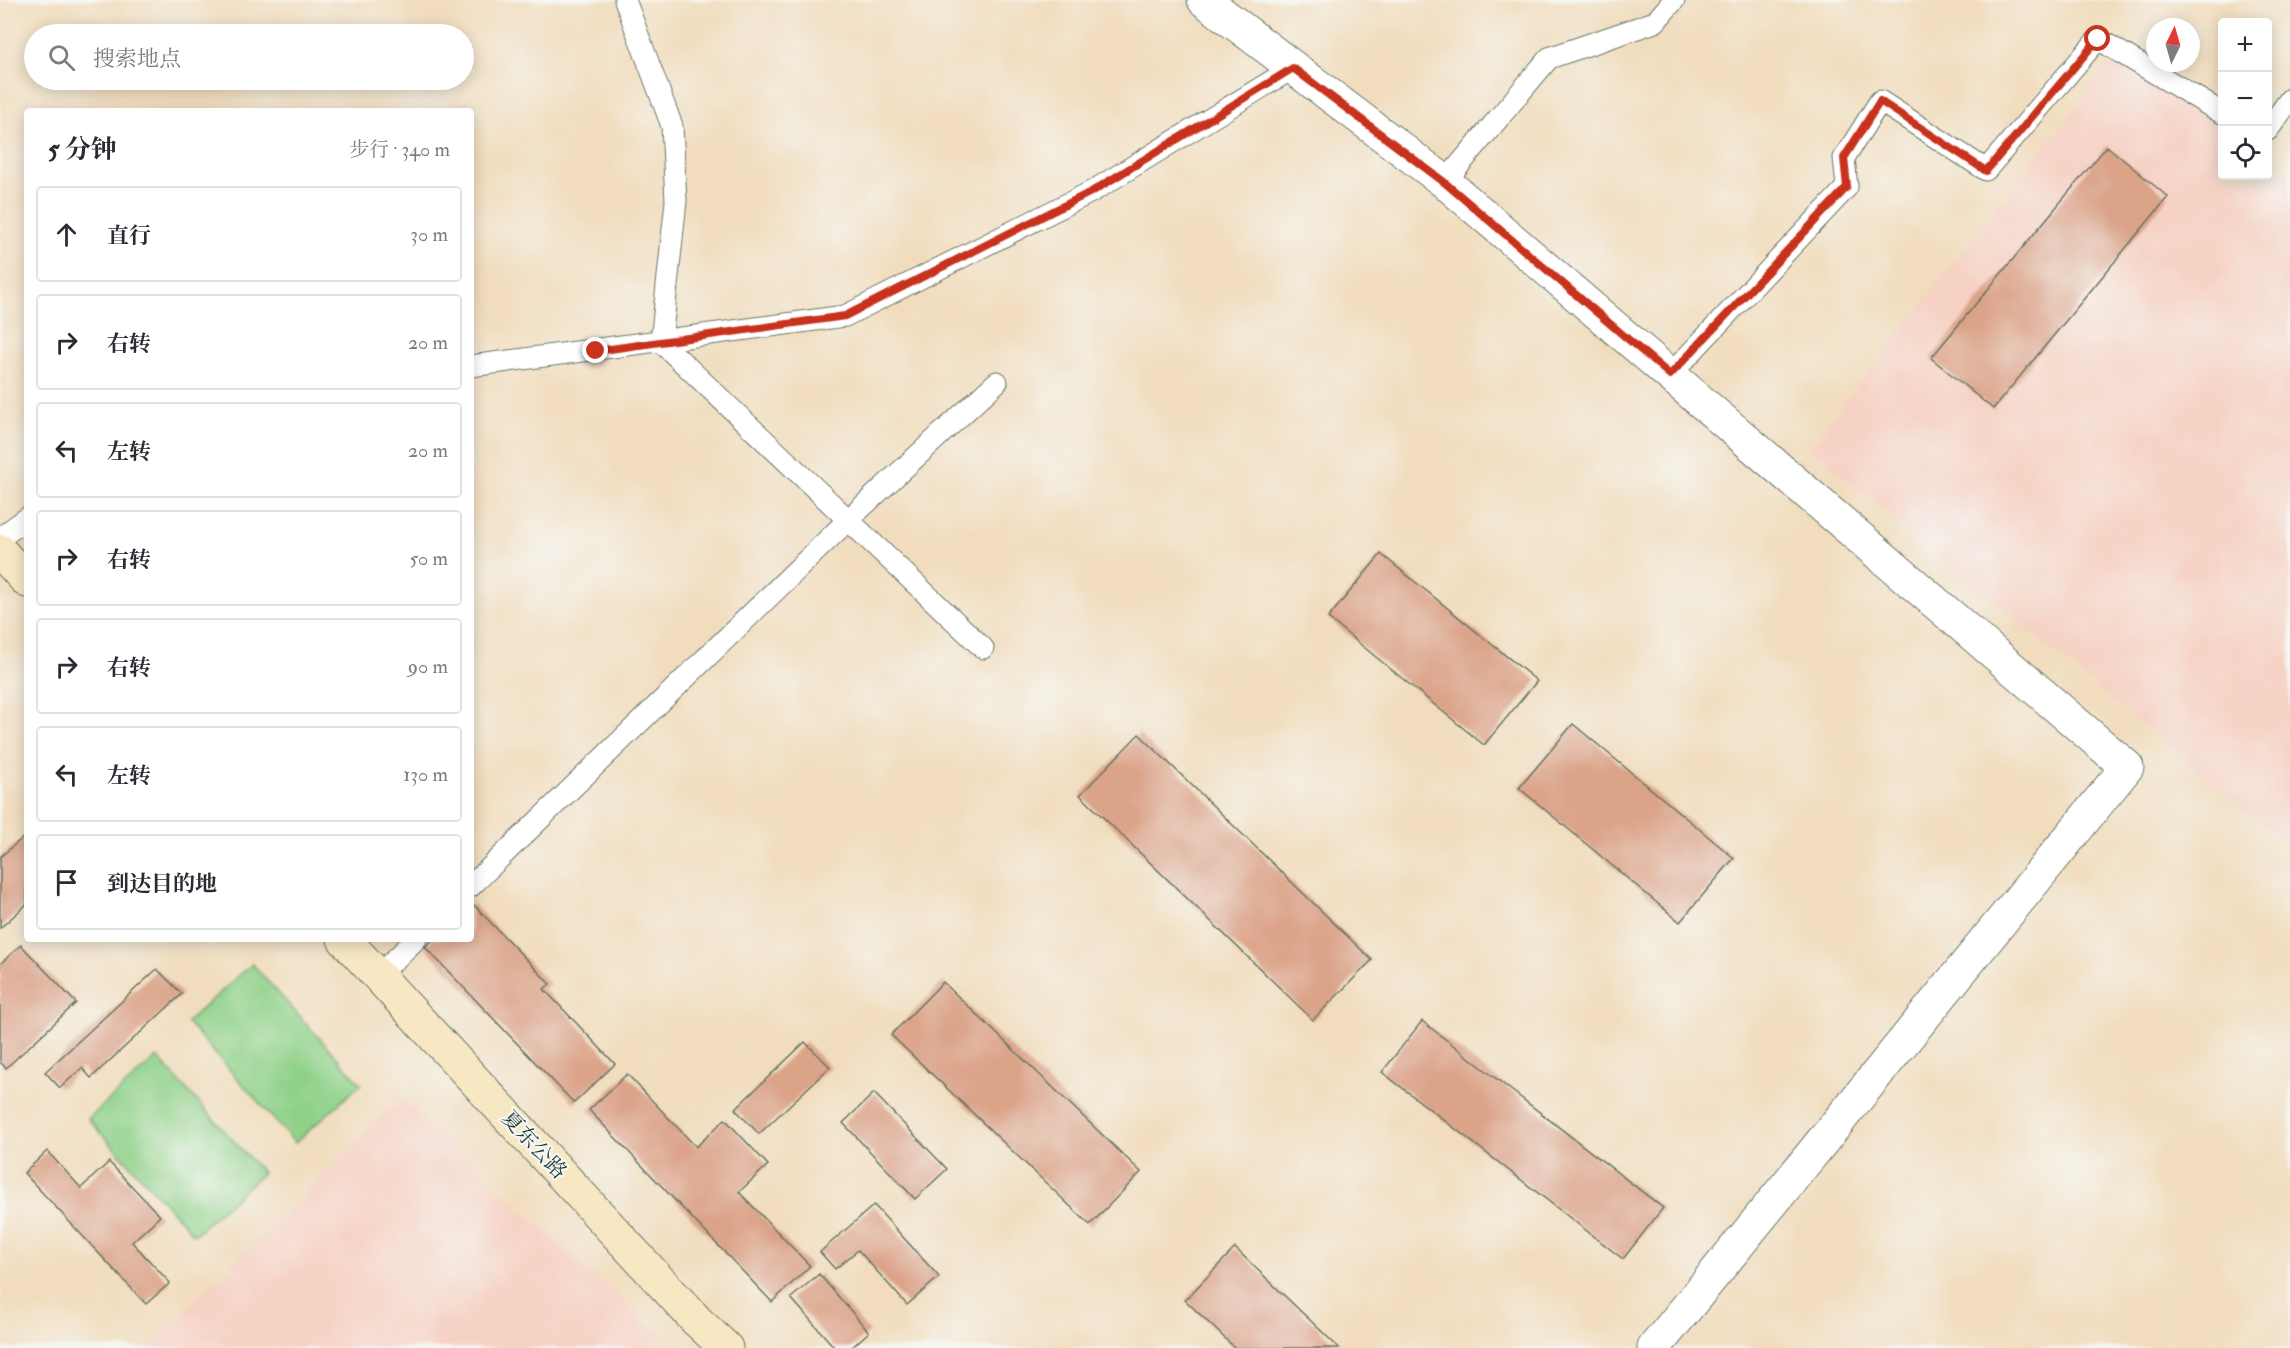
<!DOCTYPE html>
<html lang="zh">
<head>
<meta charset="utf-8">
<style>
  body { margin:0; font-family:"IM FELL Double Pica","Noto Serif SC",serif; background:#f7f7f7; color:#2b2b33 }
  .controls { position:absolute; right:18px; top:18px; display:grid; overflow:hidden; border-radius:6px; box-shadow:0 3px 15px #0003 }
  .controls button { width:54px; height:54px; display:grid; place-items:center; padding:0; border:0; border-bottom:2px solid #e1e1e2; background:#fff; color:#2b2b33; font:30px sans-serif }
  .compass { position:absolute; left:2146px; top:18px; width:54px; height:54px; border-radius:50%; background:#fff; box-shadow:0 3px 15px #0003; rotate:5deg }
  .stop { position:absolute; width:18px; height:18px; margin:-14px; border:4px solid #c8321e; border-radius:50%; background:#fff }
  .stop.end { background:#c8321e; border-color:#fff; box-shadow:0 2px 6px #0008 }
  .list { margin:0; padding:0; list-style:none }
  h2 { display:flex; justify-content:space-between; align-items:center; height:78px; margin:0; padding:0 24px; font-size:26px }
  h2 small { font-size:20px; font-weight:400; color:#7c7c81 }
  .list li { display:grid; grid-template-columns:39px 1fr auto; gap:18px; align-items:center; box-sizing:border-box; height:96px; margin:0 12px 12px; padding:0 12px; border:2px solid #e1e1e2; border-radius:6px }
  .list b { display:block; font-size:22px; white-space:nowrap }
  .list em { font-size:20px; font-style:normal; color:#7c7c81 }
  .icon { flex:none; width:33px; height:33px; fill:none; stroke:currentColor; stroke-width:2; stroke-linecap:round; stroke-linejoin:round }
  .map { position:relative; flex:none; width:2290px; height:1348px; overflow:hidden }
  .search { position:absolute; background:#fff; box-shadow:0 3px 15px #0003; left:24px; top:24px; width:450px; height:66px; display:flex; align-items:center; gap:15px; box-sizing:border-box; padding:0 21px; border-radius:33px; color:#7c7c81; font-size:22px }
  .panel { position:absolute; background:#fff; box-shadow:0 3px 15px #0003; left:24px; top:108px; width:450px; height:834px; border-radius:6px }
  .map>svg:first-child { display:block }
</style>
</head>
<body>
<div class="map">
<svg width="2290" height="1348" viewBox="0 0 2290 1348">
  <rect width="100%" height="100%" fill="#f6f6f2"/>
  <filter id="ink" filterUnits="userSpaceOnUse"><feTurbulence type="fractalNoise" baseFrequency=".0167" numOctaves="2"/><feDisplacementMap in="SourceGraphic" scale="12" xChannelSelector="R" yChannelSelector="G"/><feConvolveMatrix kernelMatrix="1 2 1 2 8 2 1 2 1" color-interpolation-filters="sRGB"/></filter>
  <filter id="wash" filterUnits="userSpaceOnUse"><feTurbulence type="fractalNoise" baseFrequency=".008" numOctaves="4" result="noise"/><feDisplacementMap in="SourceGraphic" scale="24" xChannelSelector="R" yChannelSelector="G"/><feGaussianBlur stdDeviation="1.35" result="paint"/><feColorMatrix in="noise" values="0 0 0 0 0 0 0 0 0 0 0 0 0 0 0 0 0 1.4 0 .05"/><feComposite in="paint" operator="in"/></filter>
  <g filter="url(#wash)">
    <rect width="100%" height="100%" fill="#f1ddbe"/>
    <path fill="#f6d2c4" d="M 2114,58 L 2222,131 L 2222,176 L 2268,176 L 2268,161 L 2290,176 L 2290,849 L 1809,448 Z
      M 400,1099 L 675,1348 L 148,1348 Z"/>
    <path fill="#8fd188" stroke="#57875e" stroke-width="1.5" d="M 252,964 L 361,1084 L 295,1143 L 187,1022 Z
      M 157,1057 L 263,1173 L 194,1235 L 88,1119 Z"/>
    <g id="blocks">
      <path fill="#dba388" d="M 2107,146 L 2168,197 L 1993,409 L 1931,358 Z
        M 1381,554 L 1537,681 L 1484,745 L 1328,618 Z
        M 1573,724 L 1734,858 L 1680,922 L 1519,788 Z
        M 1139,734 L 1372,960 L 1313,1020 L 1080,795 Z
        M 25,836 L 27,904 L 0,928 L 0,857 Z
        M 471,902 L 550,984 L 544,989 L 615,1064 L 574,1103 L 425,947 L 434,939 L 471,939 Z
        M 21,945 L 76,1003 L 6,1068 L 0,1062 L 0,964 Z
        M 157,969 L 182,994 L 91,1078 L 82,1068 L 60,1088 L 45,1072 Z
        M 943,982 L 1141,1172 L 1090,1225 L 891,1035 Z
        M 1422,1021 L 1663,1208 L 1623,1259 L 1382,1072 Z
        M 805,1042 L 830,1067 L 759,1134 L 735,1109 Z
        M 627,1074 L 696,1147 L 725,1119 L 768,1165 L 739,1192 L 810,1266 L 772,1302 L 589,1110 Z
        M 874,1093 L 947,1169 L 915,1199 L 843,1123 Z
        M 47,1151 L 81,1188 L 109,1162 L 160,1216 L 132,1242 L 170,1283 L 146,1304 L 24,1173 Z
        M 874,1205 L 939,1277 L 907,1305 L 858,1250 L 835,1269 L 820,1252 Z
        M 1235,1248 L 1339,1348 L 1235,1348 L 1185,1300 Z
        M 819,1274 L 869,1332 L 851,1348 L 835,1348 L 791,1298 Z"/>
    </g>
  </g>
  <g filter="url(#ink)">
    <use href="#blocks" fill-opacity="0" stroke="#687564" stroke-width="1.5"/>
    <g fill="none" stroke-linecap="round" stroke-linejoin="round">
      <defs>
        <path id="service" d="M 625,0 L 672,126 L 676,201 L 661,342 L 983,648
          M 2268,130 L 2290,99
          M 1445,182 L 1549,58 L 1655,22 L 1674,0
          M 471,366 L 845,316 L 1093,191 L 1293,68
          M 1670,375 L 1847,187 L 1844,158 L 1880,101 L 1986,170 L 2098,39 L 2222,113
          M 0,538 L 27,518
          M 471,886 L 847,521 L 997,382
          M 377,977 L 416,939"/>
        <path id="minor" d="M 1204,0 L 1445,182 L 2127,767 L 1654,1348"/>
        <path id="secondary" d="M 0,551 L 27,581
          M 344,939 L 697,1321 L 726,1348"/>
      </defs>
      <use href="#service" stroke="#687564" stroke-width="23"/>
      <use href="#minor" stroke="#687564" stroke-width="35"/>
      <use href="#secondary" stroke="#687564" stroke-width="35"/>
      <use href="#service" stroke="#fff" stroke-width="21"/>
      <use href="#minor" stroke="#fff" stroke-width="33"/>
      <use href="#secondary" stroke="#f7e8c3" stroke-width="33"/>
    </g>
  </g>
  <g fill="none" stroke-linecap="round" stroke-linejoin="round" filter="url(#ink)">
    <path stroke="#c8321e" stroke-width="8" d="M 596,351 L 845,316 L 1093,191 L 1293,68 L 1444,182 L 1670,375 L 1847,187 L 1844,158 L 1880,101 L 1986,171 L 2098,39"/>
  </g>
  <g text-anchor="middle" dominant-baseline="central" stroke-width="4.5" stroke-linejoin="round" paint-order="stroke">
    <g font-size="21" fill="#1f3d34" stroke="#f6f6f2">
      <text transform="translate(534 1145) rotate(47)">夏东公路</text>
    </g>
  </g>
</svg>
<div class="controls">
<button>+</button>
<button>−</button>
<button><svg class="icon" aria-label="locate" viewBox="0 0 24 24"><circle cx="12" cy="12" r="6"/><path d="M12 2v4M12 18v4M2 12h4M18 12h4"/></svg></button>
</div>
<svg class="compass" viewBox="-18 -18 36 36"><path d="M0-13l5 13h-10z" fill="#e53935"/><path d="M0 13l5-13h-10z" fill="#7c7c81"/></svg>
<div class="stop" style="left:2098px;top:39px"></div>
<div class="stop end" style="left:596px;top:351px"></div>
<div class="search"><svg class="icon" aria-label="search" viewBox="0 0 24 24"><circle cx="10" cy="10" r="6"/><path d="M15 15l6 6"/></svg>搜索地点</div>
<section class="panel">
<h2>5 分钟<small>步行 · 340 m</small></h2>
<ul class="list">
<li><svg class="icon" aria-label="ahead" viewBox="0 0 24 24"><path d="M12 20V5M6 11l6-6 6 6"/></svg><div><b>直行</b></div><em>30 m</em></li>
<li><svg class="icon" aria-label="right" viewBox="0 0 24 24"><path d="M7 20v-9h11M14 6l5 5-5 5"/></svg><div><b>右转</b></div><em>20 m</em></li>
<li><svg class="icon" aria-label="left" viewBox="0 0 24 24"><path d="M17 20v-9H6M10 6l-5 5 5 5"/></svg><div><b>左转</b></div><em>20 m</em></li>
<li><svg class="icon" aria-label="right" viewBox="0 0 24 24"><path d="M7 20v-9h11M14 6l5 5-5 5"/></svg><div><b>右转</b></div><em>50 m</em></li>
<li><svg class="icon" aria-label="right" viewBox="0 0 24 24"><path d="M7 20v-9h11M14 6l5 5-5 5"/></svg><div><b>右转</b></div><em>90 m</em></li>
<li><svg class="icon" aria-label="left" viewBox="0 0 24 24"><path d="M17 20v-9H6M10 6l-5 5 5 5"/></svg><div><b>左转</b></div><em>130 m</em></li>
<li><svg class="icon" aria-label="arrive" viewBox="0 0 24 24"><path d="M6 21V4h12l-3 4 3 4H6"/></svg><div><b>到达目的地</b></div></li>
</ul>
</section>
</div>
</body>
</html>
